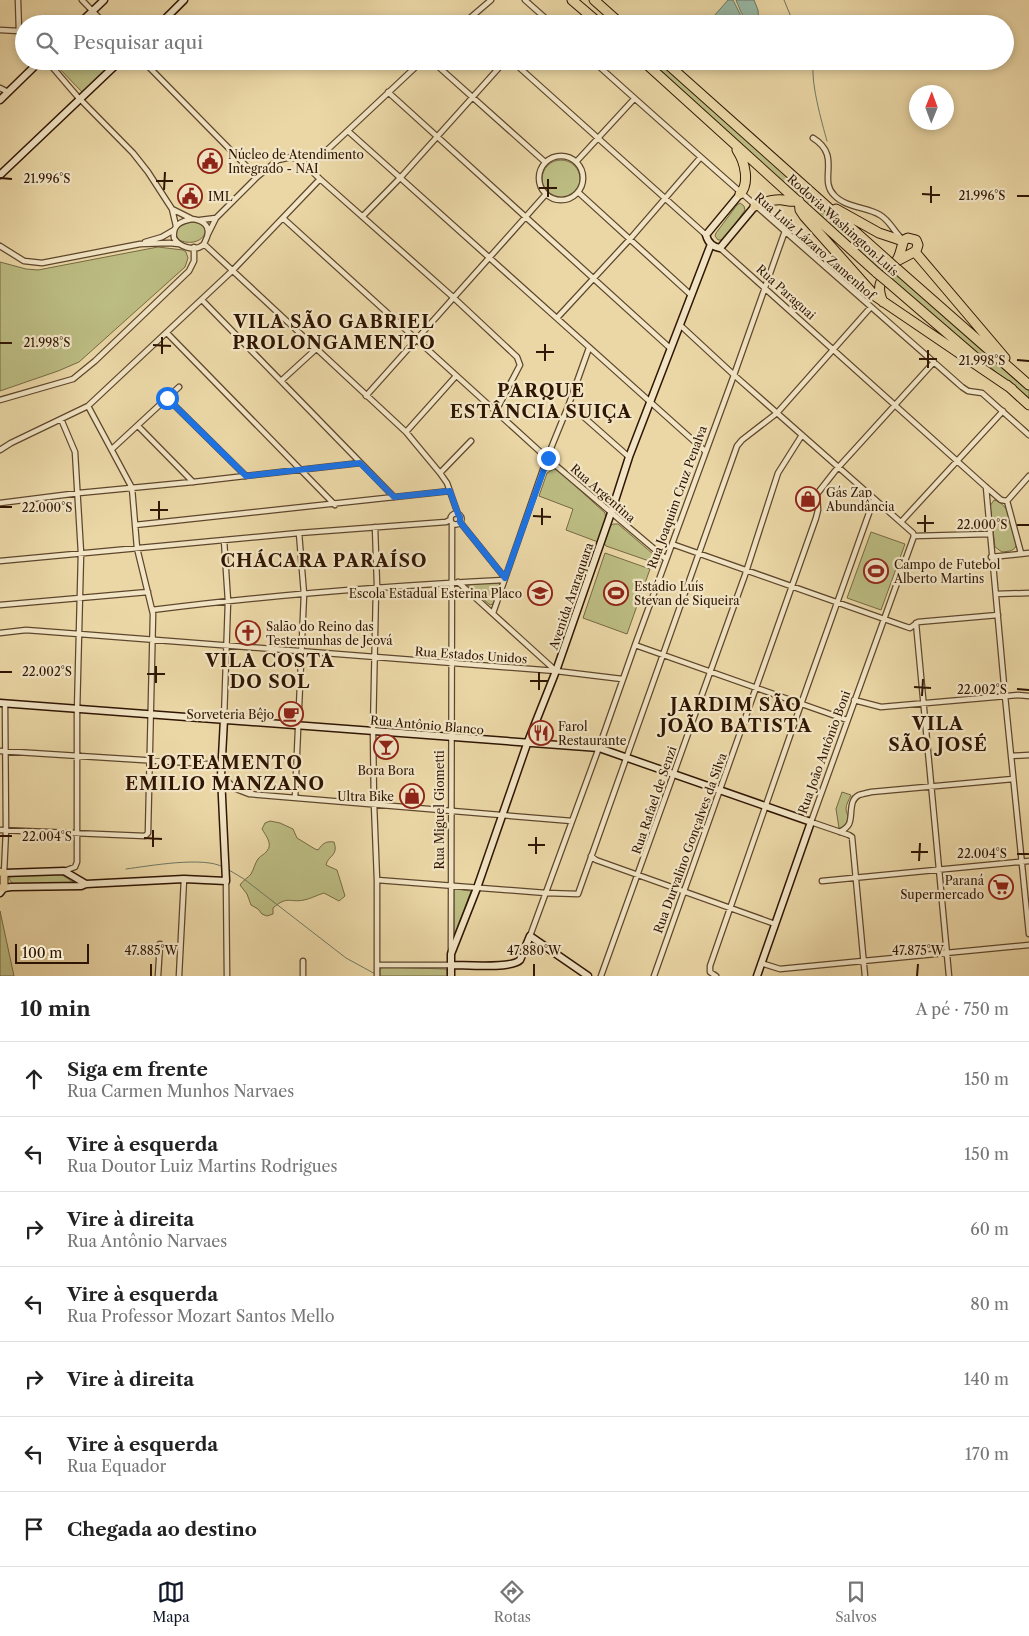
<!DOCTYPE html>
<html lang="pt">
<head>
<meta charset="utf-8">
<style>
  body { margin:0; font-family:"Libre Caslon Text",serif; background:#f2f2f2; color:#222 }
  .compass { position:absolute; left:909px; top:85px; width:45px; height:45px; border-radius:50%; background:#fff; box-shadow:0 2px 8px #0003; rotate:1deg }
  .scale { position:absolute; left:15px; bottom:12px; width:74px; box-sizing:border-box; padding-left:5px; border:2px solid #2f1503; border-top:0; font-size:14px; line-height:18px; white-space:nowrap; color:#2f1503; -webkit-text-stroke:4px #f2e5c5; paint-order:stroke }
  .stop { position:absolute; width:15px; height:15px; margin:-11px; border:4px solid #1a73e8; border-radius:50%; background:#fff }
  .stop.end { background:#1a73e8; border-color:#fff; box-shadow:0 1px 5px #0008 }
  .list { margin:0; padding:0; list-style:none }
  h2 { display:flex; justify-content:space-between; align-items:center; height:65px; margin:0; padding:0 20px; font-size:21px }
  h2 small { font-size:16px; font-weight:400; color:#767676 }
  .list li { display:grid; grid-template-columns:32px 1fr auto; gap:15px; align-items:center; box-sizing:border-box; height:75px; padding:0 20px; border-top:1px solid #e0e0e0 }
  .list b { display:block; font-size:19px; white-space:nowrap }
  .list p { margin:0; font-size:16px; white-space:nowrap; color:#767676 }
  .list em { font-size:16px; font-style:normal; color:#767676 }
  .icon { flex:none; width:28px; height:28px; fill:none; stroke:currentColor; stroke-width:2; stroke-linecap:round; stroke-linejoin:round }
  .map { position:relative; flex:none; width:1029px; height:976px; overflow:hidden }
  .search { position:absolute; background:#fff; box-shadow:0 2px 8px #0003; left:15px; right:15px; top:15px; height:55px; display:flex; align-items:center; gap:12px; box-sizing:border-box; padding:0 18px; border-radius:28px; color:#767676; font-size:19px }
  .sheet { height:590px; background:#fff }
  nav { display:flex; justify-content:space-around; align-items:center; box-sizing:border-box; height:70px; border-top:1px solid #e0e0e0; background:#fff; font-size:14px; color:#767676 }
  nav a { display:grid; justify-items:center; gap:2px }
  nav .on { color:#111827 }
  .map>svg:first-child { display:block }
</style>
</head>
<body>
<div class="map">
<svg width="1029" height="976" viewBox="0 0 1029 976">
  <rect width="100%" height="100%" fill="#ebd7a6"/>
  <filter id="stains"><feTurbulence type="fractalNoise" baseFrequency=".004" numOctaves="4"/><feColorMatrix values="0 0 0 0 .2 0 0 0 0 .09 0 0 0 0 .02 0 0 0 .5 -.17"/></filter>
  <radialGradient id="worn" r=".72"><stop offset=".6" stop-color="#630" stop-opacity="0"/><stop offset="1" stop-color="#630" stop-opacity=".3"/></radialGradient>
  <path fill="#bcbd83" stroke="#766943" d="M 52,61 L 115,61 L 83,93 Z
    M 645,61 L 659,61 L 888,264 L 882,271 Z
    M542 179a19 19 0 1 1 38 0a19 19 0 1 1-38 0Z
    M 740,203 L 744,206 L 745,210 L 724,240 L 718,240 L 715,236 L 716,233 L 737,205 Z
    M 193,222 C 217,225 202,250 179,240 L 176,235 L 177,228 L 186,223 Z
    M 158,247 L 183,250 L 186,252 L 188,258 L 185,267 L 79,362 L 58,371 L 0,391 L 0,262 L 26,269 L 38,270 Z
    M 897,272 L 1029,389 L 1029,401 L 890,279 Z
    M 554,469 L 558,470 L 605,513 L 606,520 L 598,542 L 566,530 L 573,509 L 539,496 L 547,473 Z
    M 994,500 C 1011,504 1013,529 1017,543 C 1015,552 1009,551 1002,552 L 995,547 L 990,506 Z
    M 613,524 L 618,524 L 660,560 L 660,563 L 652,562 L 606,546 L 604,543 L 609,527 Z
    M 871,532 L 905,544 L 881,610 L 847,598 Z
    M 605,553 L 650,569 L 627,634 L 583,618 Z
    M 498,582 L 500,585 L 493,604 L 490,605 L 467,585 Z
    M 842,792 L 851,795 C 849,800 846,804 846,809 C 846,813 849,816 849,820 L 842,828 L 839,828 L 836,809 Z
    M 270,821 L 280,823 L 293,829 L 297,838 L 315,849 L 318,850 C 323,843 326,841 334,842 C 339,856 328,855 326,865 L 337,870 L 345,896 L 339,901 L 324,893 C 317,895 310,899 304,900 C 289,903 288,895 273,908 L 273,914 L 267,916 L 262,914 L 258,909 L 251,905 L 247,894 L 240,885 C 243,880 248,878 251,874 C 254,869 255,863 258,859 C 261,855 264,855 267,851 C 273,844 266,836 262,829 L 265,823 Z
    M 59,873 L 73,882 L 20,886 L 13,884 L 9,879 L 11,876 Z
    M 456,889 L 471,891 L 455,934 L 454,933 L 454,890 Z
    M 0,911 L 14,976 L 0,976 Z
    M 382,967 L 446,969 L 447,971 L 447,976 L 380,976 L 380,970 Z"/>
  <path fill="#98baa7" stroke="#6e7865" d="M 728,0 L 733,0 L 741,16 L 740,20 L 735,24 L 713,24 L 714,16 Z
    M 736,0 L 754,0 L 758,10 L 759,24 C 744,24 741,12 736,0 Z"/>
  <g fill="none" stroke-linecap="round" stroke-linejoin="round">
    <path stroke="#6e7865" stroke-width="1" d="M 784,0 L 794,24
      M 814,61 C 809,78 822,123 827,141
      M 126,869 C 149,866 204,856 223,867
      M 229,870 L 244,879 L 346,958 L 379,976"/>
    <defs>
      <path id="street" d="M 18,0 L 19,31
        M 82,0 L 105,24
        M 525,0 L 552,24
        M 463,24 L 491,0
        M 537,24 L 543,16
        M 0,30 L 19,31
        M 19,31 L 24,36
        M 47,61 L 77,96 L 133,153 L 148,172 L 172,209 L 192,219
        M 143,61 L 257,177
        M 432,61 L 545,162
        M 512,61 L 706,235
        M 593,61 C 715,171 839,278 962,387 L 968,391 L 982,393 L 1029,435
        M 0,88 L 8,92
        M 388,92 L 670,348
        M 348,131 L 705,451
        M 813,138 C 842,156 818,179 834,195 C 846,208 867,207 880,215 C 889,220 894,231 901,238
        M539 178a22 22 0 1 1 44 0a22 22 0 1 1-44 0Z
        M 576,162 L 634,99
        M 308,168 L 422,61
        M 578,192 L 691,295
        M 172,209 L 176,226
        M 363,216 L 401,177 L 505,61
        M 192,219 C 202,220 211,225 207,237 C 206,239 205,243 203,245 C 195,252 179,247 174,238 C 172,225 181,221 192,219 Z
        M 284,219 L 547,458 L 666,559
        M 200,220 L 216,218
        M 208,234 L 216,218 L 257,177 L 278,160 L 291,157 L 301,161 L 320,179 L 454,298 L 517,357 L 520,365 L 496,411
        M 145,242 L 162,237 L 174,230
        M 204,244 L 406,432 L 440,473 L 447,483 L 458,514
        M 0,246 L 24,261 L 42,263 L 140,244 L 169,243 L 179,244
        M 720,248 L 986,487 L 1001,500 L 1007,501 L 1021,553
        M 202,300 L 394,497
        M 557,318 L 630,239 L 700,158
        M 680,325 L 734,375 L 913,533 L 914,536
        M 167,333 L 335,505
        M 281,381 L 316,349
        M 366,396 L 546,194
        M 167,398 L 246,476
        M 0,400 L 73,379 L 95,361 L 189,271 L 194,261 L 194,247
        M 569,404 L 629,457
        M 61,419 L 75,452 L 81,553 L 77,712 L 77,862 L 75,867 L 64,871
        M 138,426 L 193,482
        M 406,432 L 456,376
        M 112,449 L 179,387
        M 0,450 L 11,443 L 88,406 L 233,270 L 320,179
        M 440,473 L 471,441
        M 986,487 L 1005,696 L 1029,934
        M 1007,501 L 1029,476
        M 0,503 L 79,493 L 193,482 L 360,463
        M450.5 519a5.5 5.5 0 1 1 11 0a5.5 5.5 0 1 1-11 0Z
        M 460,522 L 505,578
        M 901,522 L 1003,411
        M 135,525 L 450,491
        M 375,527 L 377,585 L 376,588 L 373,731 L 374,804 L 377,880 L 377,976
        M 914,536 L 989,534
        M 672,544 L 904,626 L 910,628 L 918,622 L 998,615
        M 991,557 L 1029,553
        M 0,561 L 299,533 L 446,522 L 450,520
        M 458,582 L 556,671
        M 996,594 L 1029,593
        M 0,605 L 148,592
        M 152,610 C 269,595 387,586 504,580
        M 493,613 L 547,458 L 569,404 L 589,348
        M 916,623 L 949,976
        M 0,633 L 26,630 L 79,634 L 556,671 L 622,679
        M 635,645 L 847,720
        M 854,700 L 881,707 L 1018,695 L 1029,696
        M 224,719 L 228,601 L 224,540
        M 0,751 L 222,765
        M 1011,756 L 1029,755
        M 221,776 L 236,789 L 249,794 L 572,821
        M 295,798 L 304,594 L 299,533
        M 0,830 L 145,836 L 148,833 L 153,614 L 137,548 L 132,488 L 88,406
        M 840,832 C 843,830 847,828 849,824 C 853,816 848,800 859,795 C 862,794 867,793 871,792 L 1013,779
        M 591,856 L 596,860 L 775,924
        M 4,873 L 6,830 L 5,703
        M 377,880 L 546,893 L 578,894 L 737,446 L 742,440 L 777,413 L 870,308
        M 226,881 L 227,976
        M 822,881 L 1029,861
        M 530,936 L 597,753 L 635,645 L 734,375 L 785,231
        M 451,952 L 452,523
        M 761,963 L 780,969 L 1029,945
        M 377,965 L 451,965
        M 158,976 L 160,944
        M 179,976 L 184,879
        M 303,976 L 303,961
        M 601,976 L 745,575 L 778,473 L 802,435
        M 654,976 L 816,518 L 818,510 L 817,494 L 835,471 L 934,362
        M 716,976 L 710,972 L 710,966 L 800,707 L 874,499
        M 865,976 L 852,837 L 849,835 L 811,822 L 914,536"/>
      <path id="secondary" d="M 79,24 L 104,0
        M 160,24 L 184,0
        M 0,100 L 40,61
        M 0,175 L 120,61
        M 740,194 L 706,235 C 708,242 712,247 720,248 L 755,206
        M 0,703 L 599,748 L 811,822 L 757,976
        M 4,873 L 64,871 L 86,884
        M 0,893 L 4,888 L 11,887 L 81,886 L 86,884 L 184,879 L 226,881 L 221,776 L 224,719
        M 451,965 C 466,965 511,969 520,960 L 530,936 L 588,976
        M 451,976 L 451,954 L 477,888 L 527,744 L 556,671 L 611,513 L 629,457 L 711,244"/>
      <path id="primary" d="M 0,872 L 4,873 L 4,888 L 0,888"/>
      <path id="highway" d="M 572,0 L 600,24
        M 594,0 L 621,24
        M 643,61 L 877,273
        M 664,61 L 887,260
        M 737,150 C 745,162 750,183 740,194
        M 755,206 C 764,202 773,199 783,200 C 789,201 792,202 799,201 L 800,210 L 804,216 L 875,296 L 1012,389
        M 836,209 L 879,233 L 903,241
        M 915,252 L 1005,358
        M 897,269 L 1029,385
        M 888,282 L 975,357
        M 883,302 C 873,280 887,276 897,260 C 901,254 901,247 904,240 L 908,238 L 916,240 L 918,245 L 916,251 L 897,261
        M 1007,385 L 1029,405"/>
    </defs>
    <use href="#street" stroke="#5e462c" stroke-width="7"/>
    <use href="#secondary" stroke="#2f1503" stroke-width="9"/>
    <use href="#primary" stroke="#2f1503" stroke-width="9"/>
    <use href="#highway" stroke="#2f1503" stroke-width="11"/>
    <use href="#street" stroke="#f2e5c5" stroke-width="4.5"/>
    <use href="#secondary" stroke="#f2e5c5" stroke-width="6"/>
    <use href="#primary" stroke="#ebd7a6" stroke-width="7"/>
    <use href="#highway" stroke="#ebd7a6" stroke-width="9"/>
    <defs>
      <path id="highway-bridge" d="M 887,260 L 897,269
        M 877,273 L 888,282"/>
    </defs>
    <use href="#highway-bridge" stroke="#2f1503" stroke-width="11" stroke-linecap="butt"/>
    <use href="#highway-bridge" stroke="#ebd7a6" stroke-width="9"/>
  </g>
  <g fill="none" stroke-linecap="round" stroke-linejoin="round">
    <path stroke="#1a73e8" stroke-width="6" d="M 167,398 L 246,476 L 360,463 L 394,497 L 450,491 L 458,514 L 460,517 L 460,522 L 505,578 L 548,458"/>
  </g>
  <path fill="none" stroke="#2f1503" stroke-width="2" d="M 0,178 L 12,179M 156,181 L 173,181M 539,188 L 557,188M 164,190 L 165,172M 922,194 L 940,195M 1017,196 L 1029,196M 548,197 L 548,179M 931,203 L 931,186M 0,343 L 12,343M 153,345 L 171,346M 536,352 L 554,352M 162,354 L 162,337M 919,359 L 937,359M 1017,360 L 1029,361M 545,361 L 545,344M 928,368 L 928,350M 0,507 L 12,507M 150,510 L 168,510M 533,516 L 551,517M 159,519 L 159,501M 917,523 L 934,523M 542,525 L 542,508M 1017,525 L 1029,525M 925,532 L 925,515M 0,672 L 12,672M 147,674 L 165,674M 530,681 L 548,681M 156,683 L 156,666M 914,687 L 931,688M 1017,689 L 1029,690M 539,690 L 539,672M 922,696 L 923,679M 0,836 L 12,836M 144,838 L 162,839M 528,845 L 545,845M 153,847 L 153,830M 911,852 L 928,852M 536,854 L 536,837M 1017,854 L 1029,854M 919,861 L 920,843M 151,976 L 151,964M 534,976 L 534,964M 917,976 L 918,964"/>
  <defs>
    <symbol id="civic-ring" viewBox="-11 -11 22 22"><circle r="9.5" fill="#f2e5c5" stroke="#8f2418" stroke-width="1.5"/><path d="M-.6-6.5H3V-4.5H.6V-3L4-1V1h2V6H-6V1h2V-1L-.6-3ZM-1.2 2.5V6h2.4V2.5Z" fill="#8f2418"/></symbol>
    <symbol id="shop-ring" viewBox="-11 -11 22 22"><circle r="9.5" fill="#f2e5c5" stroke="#8f2418" stroke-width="1.5"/><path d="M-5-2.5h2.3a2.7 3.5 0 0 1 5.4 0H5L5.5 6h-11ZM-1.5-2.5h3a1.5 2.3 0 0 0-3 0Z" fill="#8f2418"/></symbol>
    <symbol id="stadium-ring" viewBox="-11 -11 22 22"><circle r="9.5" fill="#f2e5c5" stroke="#8f2418" stroke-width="1.5"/><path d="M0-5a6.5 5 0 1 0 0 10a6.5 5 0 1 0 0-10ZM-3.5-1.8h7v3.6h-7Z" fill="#8f2418"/></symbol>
    <symbol id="school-ring" viewBox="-11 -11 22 22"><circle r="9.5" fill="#f2e5c5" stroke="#8f2418" stroke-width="1.5"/><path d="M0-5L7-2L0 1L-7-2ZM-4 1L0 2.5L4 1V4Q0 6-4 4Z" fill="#8f2418"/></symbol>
    <symbol id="church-ring" viewBox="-11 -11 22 22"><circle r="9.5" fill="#f2e5c5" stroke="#8f2418" stroke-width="1.5"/><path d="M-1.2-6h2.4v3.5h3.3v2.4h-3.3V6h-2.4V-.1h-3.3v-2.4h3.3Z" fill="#8f2418"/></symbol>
    <symbol id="cafe-ring" viewBox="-11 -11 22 22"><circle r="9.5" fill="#f2e5c5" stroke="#8f2418" stroke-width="1.5"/><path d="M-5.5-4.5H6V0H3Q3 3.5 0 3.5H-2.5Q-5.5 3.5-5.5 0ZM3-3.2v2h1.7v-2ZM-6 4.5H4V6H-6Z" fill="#8f2418"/></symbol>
    <symbol id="restaurant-ring" viewBox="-11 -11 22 22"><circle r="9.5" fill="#f2e5c5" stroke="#8f2418" stroke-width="1.5"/><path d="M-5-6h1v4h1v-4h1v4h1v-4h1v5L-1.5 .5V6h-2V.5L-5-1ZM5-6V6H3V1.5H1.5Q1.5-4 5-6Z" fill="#8f2418"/></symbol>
    <symbol id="bar-ring" viewBox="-11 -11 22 22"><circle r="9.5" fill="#f2e5c5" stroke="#8f2418" stroke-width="1.5"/><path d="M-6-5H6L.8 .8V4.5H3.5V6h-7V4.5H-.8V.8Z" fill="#8f2418"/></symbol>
    <symbol id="supermarket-ring" viewBox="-11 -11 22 22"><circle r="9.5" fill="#f2e5c5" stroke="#8f2418" stroke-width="1.5"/><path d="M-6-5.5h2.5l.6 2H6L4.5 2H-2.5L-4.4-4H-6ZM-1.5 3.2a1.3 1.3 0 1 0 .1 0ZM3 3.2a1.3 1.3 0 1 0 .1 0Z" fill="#8f2418"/></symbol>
  </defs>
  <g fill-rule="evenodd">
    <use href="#civic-ring" x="196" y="147" width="28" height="28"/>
    <use href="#civic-ring" x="176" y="182" width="28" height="28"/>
    <use href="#shop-ring" x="794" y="485" width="28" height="28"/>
    <use href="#stadium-ring" x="862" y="557" width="28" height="28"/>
    <use href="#school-ring" x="526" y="579" width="28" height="28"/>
    <use href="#stadium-ring" x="602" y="579" width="28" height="28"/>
    <use href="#church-ring" x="234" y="619" width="28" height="28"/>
    <use href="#cafe-ring" x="277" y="700" width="28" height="28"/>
    <use href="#restaurant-ring" x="527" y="719" width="28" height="28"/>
    <use href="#bar-ring" x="372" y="733" width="28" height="28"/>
    <use href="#shop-ring" x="398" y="782" width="28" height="28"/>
    <use href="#supermarket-ring" x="987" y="873" width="28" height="28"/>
  </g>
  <g text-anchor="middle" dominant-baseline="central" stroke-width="4.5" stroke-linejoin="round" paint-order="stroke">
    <g font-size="12" fill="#2f1503" stroke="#f2e5c5" text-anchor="start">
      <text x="228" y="154">Núcleo de Atendimento<tspan x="228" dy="14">Integrado - NAI</tspan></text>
      <text x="208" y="196">IML</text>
      <text x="826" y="492">Gás Zap<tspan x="826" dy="14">Abundância</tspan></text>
      <text x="894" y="564">Campo de Futebol<tspan x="894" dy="14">Alberto Martins</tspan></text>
      <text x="634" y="586">Estádio Luís<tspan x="634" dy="14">Stevan de Siqueira</tspan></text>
      <text x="522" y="593" text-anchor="end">Escola Estadual Esterina Placo</text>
      <text x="266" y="626">Salão do Reino das<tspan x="266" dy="14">Testemunhas de Jeová</tspan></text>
      <text x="274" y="714" text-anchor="end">Sorveteria Bêjo</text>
      <text x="558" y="726">Farol<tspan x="558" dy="14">Restaurante</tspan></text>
      <text x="386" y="770" text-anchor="middle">Bora Bora</text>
      <text x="394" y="796" text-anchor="end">Ultra Bike</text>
      <text x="984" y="880" text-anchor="end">Paraná<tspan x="984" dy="14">Supermercado</tspan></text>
    </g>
    <g font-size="12" fill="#2f1503" stroke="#f2e5c5">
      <text transform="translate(843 225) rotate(42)">Rodovia Washington Luís</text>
      <text transform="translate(815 246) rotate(41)">Rua Luiz Lázaro Zamenhof</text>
      <text transform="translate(786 292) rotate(42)">Rua Paraguai</text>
      <text transform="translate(603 493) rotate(41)">Rua Argentina</text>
      <text transform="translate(677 497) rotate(-70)">Rua Joaquim Cruz Penalva</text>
      <text transform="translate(571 596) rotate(-71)">Avenida Araraquara</text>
      <text transform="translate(471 655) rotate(4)">Rua Estados Unidos</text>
      <text transform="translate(427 725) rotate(5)">Rua Antônio Blanco</text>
      <text transform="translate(824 752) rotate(-70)">Rua João Antônio Boni</text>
      <text transform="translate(654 800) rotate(-71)">Rua Rafael de Senzi</text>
      <text transform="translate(439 810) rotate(-90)">Rua Miguel Giometti</text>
      <text transform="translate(690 843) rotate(-70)">Rua Durvalino Gonçalves da Silva</text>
    </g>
    <g font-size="18" font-weight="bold" letter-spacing="1" fill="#2f1503" stroke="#f2e5c5">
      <text x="334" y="322">VILA SÃO GABRIEL<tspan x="334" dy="21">PROLONGAMENTO</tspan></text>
      <text x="541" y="391">PARQUE<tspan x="541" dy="21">ESTÂNCIA SUIÇA</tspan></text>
      <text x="324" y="561">CHÁCARA PARAÍSO</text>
      <text x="270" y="661">VILA COSTA<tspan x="270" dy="21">DO SOL</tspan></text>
      <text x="736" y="705">JARDIM SÃO<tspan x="736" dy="21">JOÃO BATISTA</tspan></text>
      <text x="938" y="724">VILA<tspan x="938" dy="21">SÃO JOSÉ</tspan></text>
      <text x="225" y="763">LOTEAMENTO<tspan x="225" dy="21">EMILIO MANZANO</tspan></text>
    </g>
  </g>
  <g font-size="12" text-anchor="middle" fill="#2f1503" stroke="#f2e5c5" stroke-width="4.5" stroke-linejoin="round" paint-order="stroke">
    <text x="47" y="183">21.996°S</text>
    <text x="982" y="200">21.996°S</text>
    <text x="47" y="347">21.998°S</text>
    <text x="982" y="365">21.998°S</text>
    <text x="47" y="512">22.000°S</text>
    <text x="982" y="529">22.000°S</text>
    <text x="47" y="676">22.002°S</text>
    <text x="982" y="694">22.002°S</text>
    <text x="47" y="841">22.004°S</text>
    <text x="982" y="858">22.004°S</text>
    <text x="151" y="955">47.885°W</text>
    <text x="534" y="955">47.880°W</text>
    <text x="918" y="955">47.875°W</text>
  </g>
  <rect width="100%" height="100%" filter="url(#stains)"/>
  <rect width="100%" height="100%" fill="url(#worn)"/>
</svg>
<svg class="compass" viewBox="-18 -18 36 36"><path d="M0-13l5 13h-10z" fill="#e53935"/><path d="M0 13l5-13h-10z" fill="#767676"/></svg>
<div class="scale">100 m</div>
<div class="stop" style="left:167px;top:398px"></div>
<div class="stop end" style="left:548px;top:458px"></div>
<div class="search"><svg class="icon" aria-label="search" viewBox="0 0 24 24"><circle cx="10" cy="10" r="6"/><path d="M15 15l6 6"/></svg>Pesquisar aqui</div>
</div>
<section class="sheet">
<h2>10 min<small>A pé · 750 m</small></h2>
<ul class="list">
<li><svg class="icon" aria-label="ahead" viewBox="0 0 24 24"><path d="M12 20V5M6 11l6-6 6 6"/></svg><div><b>Siga em frente</b><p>Rua Carmen Munhos Narvaes</p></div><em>150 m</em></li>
<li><svg class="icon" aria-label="left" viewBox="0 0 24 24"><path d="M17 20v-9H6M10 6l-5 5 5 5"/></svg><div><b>Vire à esquerda</b><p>Rua Doutor Luiz Martins Rodrigues</p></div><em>150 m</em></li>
<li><svg class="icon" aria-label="right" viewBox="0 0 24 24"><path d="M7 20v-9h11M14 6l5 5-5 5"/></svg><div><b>Vire à direita</b><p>Rua Antônio Narvaes</p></div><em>60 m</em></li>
<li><svg class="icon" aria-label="left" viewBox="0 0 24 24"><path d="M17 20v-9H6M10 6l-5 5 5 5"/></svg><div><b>Vire à esquerda</b><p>Rua Professor Mozart Santos Mello</p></div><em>80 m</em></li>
<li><svg class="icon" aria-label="right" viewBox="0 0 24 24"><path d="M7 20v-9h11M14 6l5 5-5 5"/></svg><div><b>Vire à direita</b></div><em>140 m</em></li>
<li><svg class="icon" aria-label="left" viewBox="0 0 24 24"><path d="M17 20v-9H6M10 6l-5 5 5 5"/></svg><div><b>Vire à esquerda</b><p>Rua Equador</p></div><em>170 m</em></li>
<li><svg class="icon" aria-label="arrive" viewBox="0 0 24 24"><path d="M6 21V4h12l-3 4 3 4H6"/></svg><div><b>Chegada ao destino</b></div></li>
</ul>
</section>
<nav>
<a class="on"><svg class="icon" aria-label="map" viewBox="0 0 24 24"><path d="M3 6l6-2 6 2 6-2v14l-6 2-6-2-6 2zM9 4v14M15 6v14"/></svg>Mapa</a>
<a><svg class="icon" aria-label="directions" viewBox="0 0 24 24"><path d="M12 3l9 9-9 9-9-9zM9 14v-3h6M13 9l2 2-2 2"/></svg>Rotas</a>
<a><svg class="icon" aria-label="saved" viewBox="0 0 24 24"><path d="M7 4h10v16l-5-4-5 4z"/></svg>Salvos</a>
</nav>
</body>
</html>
